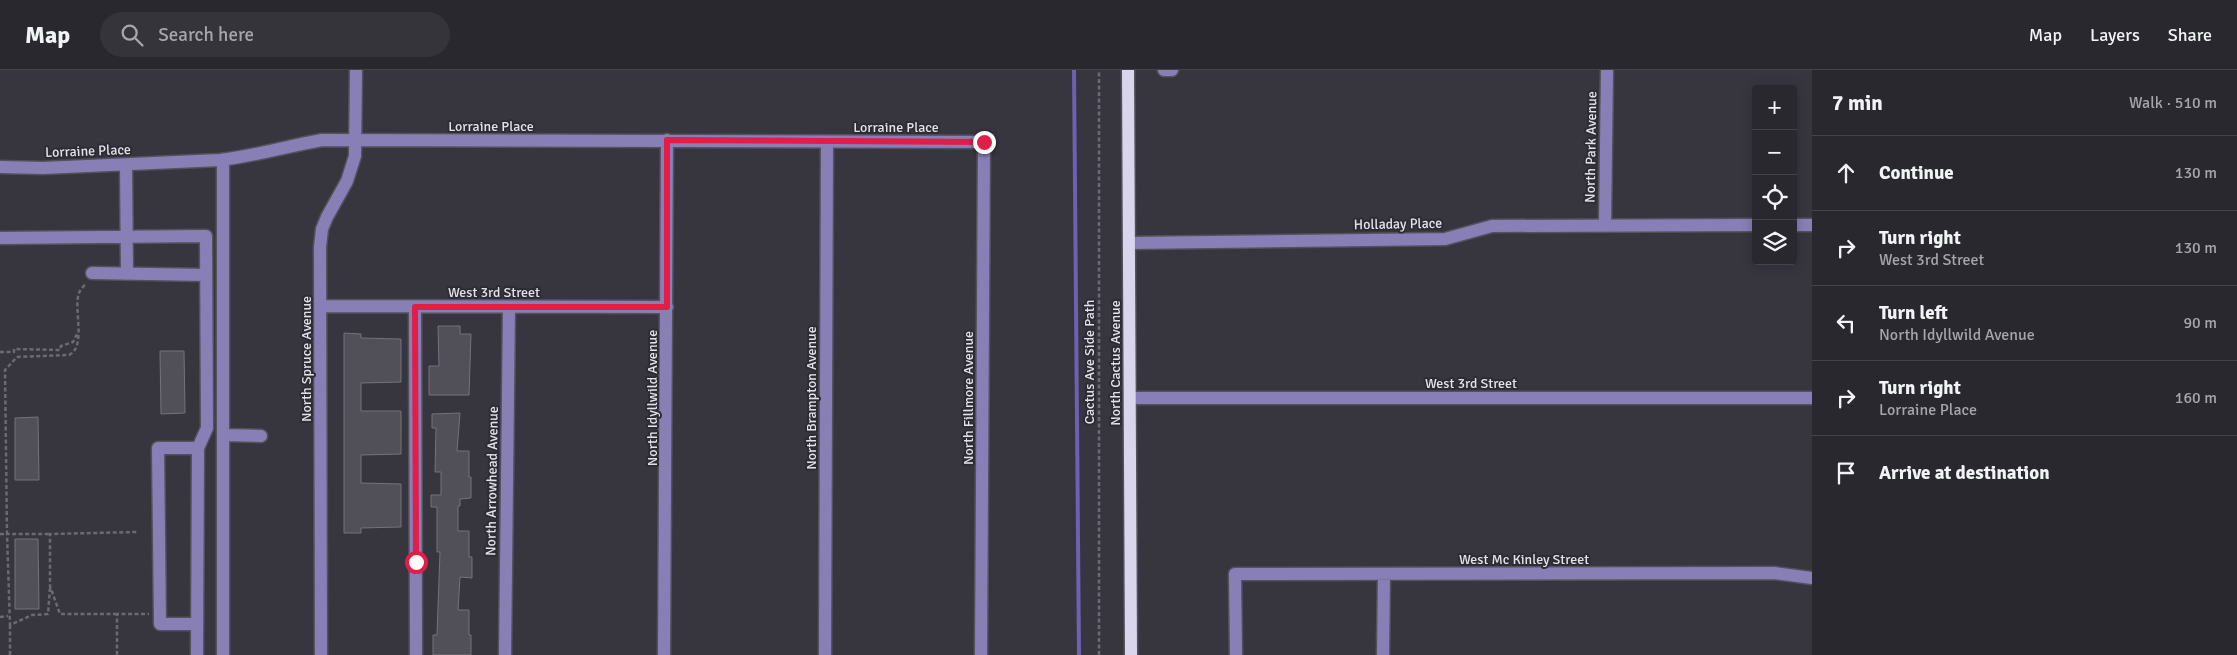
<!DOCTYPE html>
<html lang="en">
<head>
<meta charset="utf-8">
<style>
  body { margin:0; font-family:Signika,sans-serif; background:#35343b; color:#f1f3f6 }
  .controls { position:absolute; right:15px; top:15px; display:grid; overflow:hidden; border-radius:5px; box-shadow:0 2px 12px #0003 }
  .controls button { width:45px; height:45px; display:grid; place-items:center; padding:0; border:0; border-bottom:1px solid #45444b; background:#29282f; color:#f1f3f6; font:25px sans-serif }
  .stop { position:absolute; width:15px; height:15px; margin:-11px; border:4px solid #e11d48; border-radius:50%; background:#fff }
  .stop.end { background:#e11d48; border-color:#fff; box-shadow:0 1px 5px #0008 }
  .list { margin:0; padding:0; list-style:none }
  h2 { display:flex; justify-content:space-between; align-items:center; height:65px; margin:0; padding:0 20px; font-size:21px }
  h2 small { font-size:16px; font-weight:400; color:#a5a6aa }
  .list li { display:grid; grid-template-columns:32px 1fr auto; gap:15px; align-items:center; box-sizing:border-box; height:75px; padding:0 20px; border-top:1px solid #45444b }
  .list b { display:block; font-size:19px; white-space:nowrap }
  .list p { margin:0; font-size:16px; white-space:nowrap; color:#a5a6aa }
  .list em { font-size:16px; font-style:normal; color:#a5a6aa }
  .icon { flex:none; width:28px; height:28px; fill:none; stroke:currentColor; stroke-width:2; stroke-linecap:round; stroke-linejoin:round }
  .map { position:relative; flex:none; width:1812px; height:585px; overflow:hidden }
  header { display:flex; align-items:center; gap:30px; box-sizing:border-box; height:70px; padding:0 25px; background:#29282f; border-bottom:1px solid #45444b }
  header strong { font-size:24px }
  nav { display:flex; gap:28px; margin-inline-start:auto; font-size:18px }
  .search { width:350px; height:45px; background:#35343b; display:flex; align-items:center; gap:12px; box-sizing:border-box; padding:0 18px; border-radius:28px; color:#a5a6aa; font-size:19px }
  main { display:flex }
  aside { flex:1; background:#29282f }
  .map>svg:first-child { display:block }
</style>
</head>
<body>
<header>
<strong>Map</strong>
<div class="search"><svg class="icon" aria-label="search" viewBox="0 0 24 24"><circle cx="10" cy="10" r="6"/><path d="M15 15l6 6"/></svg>Search here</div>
<nav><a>Map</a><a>Layers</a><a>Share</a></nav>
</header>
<main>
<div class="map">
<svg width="1812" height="585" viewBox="0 0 1812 585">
  <rect width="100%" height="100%" fill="#37363f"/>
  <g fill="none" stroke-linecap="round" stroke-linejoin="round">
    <path stroke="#7060b1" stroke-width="4" d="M 1074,0 L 1079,585"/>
  </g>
  <path fill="#515059" stroke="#74737d" d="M 438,256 L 460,256 L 460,264 L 471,264 L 469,325 L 429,325 L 429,296 L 439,296 Z
    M 344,263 L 361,264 L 361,268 L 401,269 L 401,312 L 361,313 L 361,341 L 401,341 L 401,384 L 361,385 L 361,413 L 401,414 L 401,457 L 361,458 L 361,463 L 344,463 Z
    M 160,281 L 184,281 L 185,343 L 161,344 Z
    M 460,343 L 457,381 L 469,381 L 469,407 L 471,407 L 471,428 L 460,429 L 460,436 L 458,436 L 458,461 L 469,461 L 469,487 L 472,487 L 472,508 L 460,507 L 458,540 L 469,540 L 469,565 L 471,565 L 471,585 L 433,585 L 433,565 L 437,565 L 440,482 L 437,482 L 437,437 L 431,437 L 431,425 L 441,425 L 441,402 L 435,402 L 436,358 L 432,358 L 432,344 Z
    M 38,347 L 39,410 L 15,410 L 15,348 Z
    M 15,469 L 38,469 L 39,539 L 15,539 Z"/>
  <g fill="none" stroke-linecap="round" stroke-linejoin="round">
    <defs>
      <path id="minor" d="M 1164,0 L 1172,0
        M 223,90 L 223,585
        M 126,95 L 127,204
        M 0,97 L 43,98 L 220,90 C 255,86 288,76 322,70 L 984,72 L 981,585
        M 1605,155 L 1607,0
        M 1793,155 L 1812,155
        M 0,168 L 206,166 L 207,358 L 198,378 L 197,585
        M 1129,173 L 1445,169 L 1492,156 L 1756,155
        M 92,203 L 206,205
        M 321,236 L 667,237
        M 415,237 L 416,585
        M 1130,328 L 1812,328
        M 224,365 L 261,366
        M 197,554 L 160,554 L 158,378 L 198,378
        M 321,585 L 320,177 L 322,159 L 327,147 L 347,111 L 355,86 L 356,0
        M 505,585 L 509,237
        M 664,585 L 667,70
        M 825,585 L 827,72
        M 1236,585 L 1235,504 L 1774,503 L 1812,508
        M 1383,585 L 1384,504"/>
      <path id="major" d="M 1128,0 L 1131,585"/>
    </defs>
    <use href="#minor" stroke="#52525a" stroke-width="15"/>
    <use href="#major" stroke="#52525a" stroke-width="15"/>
    <path stroke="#6b6a72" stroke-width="2.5" stroke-dasharray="4 2.5" stroke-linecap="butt" d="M 0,282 L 14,282 L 14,279 L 60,280 L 61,276 L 73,272 L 77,264
      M 0,464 L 7,464 L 5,300 L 17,287 L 69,285 C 87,276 73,239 79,223 C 80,220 84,216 86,213
      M 50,518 L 48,544 L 32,545 L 10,555 L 7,464 L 50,464
      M 117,544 L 60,544 L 50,516 L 50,464 L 137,462
      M 0,547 L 8,546
      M 10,555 L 10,585
      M 117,585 L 117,544 L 149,544
      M 1099,585 L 1099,0"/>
    <use href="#minor" stroke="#887fb7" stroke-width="12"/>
    <use href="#major" stroke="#d8d5ec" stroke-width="12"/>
  </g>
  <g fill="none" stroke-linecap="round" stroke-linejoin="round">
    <path stroke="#e11d48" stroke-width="6" d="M 416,492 L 415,237 L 667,237 L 667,70 L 984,72"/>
  </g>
  <g text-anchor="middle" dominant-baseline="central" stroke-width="4" stroke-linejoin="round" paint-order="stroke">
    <g font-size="14" fill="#e2e2e7" stroke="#2d2c35">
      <text x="491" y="56">Lorraine Place</text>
      <text x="896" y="57">Lorraine Place</text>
      <text transform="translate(1591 77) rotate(-89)">North Park Avenue</text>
      <text transform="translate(88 81) rotate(-2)">Lorraine Place</text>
      <text transform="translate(1398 154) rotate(-1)">Holladay Place</text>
      <text x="494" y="222">West 3rd Street</text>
      <text transform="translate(306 289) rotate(-90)">North Spruce Avenue</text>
      <text transform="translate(1089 292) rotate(-90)">Cactus Ave Side Path</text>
      <text transform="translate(1115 293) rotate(-90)">North Cactus Avenue</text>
      <text x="1471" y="313">West 3rd Street</text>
      <text transform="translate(652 328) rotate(-90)">North Idyllwild Avenue</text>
      <text transform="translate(811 328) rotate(-90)">North Brampton Avenue</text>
      <text transform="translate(968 328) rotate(-90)">North Fillmore Avenue</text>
      <text transform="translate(492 411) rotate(-89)">North Arrowhead Avenue</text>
      <text x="1524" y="489">West Mc Kinley Street</text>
    </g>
  </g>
</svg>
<div class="controls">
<button>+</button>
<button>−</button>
<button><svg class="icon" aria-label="locate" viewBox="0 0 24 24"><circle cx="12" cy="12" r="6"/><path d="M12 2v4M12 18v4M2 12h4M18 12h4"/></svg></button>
<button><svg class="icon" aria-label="layers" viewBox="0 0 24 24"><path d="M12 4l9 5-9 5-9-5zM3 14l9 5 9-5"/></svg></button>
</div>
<div class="stop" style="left:416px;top:492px"></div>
<div class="stop end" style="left:984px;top:72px"></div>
</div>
<aside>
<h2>7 min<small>Walk · 510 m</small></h2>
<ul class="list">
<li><svg class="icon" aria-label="ahead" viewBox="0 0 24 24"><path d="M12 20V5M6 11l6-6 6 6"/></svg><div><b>Continue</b></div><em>130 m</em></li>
<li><svg class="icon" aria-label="right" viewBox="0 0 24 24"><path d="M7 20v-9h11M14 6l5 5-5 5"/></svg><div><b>Turn right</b><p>West 3rd Street</p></div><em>130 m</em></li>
<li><svg class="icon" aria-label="left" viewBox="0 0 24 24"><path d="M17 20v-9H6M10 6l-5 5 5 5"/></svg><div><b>Turn left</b><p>North Idyllwild Avenue</p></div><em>90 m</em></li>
<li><svg class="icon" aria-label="right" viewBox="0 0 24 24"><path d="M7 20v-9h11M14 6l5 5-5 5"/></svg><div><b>Turn right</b><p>Lorraine Place</p></div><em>160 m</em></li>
<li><svg class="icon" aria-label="arrive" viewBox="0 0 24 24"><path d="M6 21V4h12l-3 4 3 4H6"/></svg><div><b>Arrive at destination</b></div></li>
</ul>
</aside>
</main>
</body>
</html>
